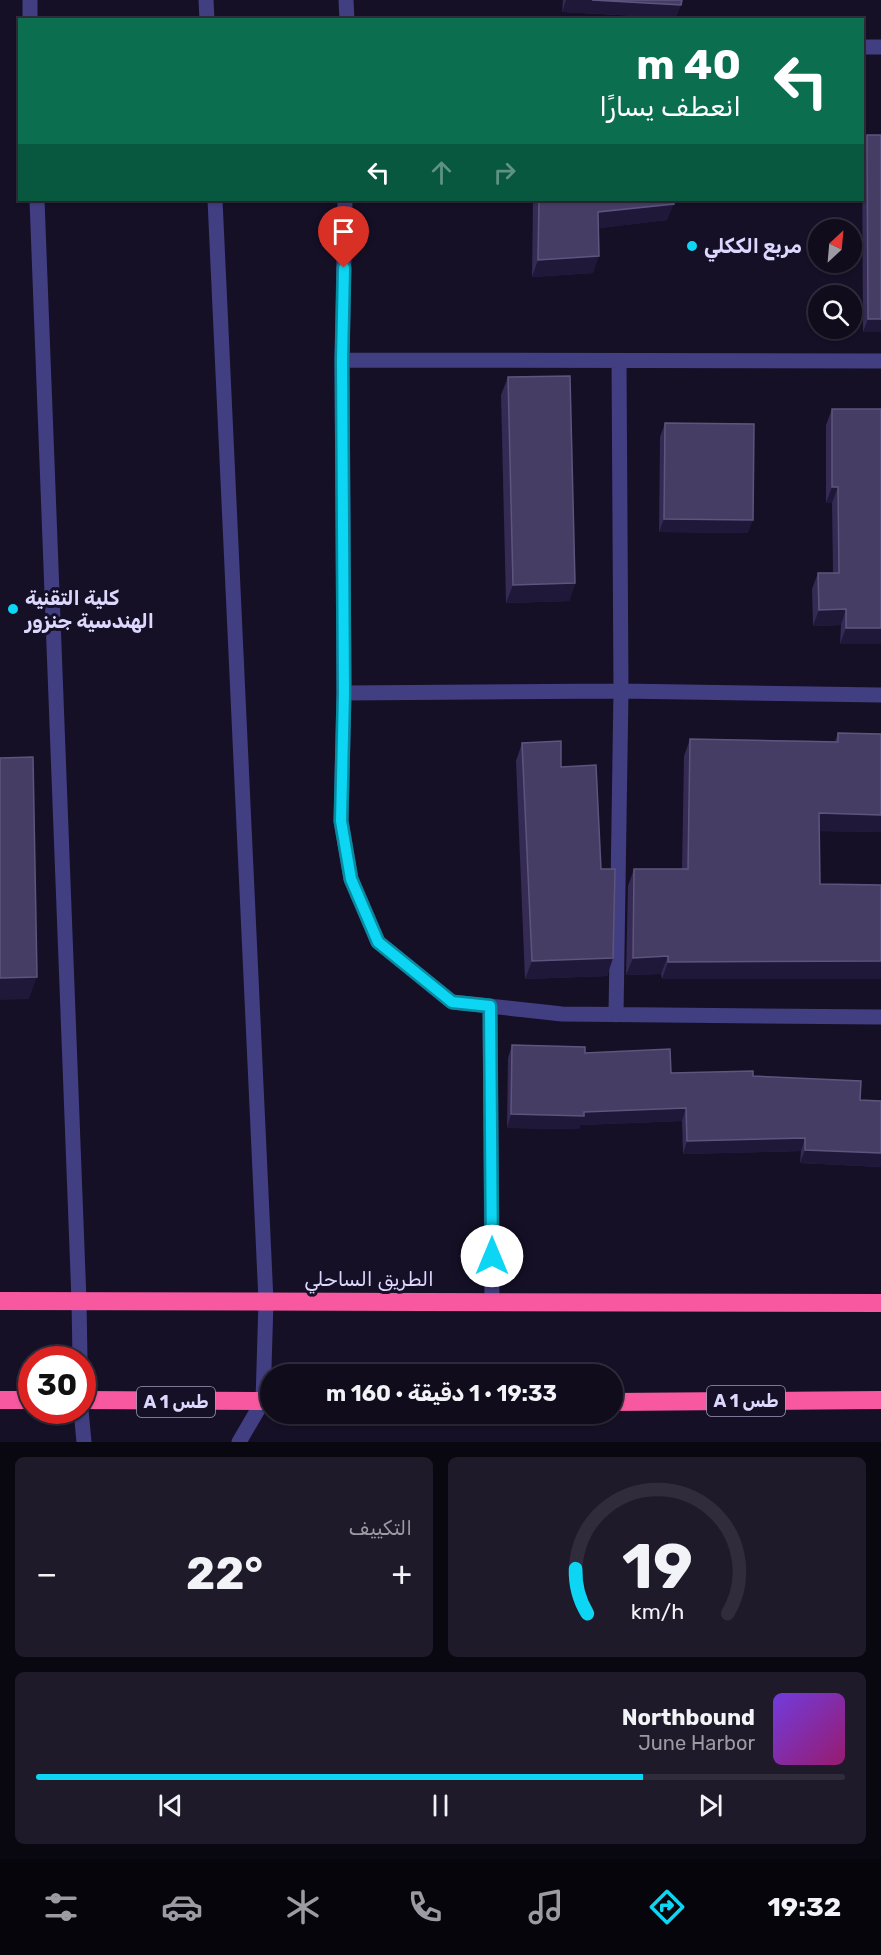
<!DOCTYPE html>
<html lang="ar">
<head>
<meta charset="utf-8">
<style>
	body { margin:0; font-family:Rubik,"Noto Naskh Arabic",sans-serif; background:#1e1a29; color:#f1f3f6; direction:rtl; height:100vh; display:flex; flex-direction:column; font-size:22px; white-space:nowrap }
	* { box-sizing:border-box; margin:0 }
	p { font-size:20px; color:#9c9ba3 }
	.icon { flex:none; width:33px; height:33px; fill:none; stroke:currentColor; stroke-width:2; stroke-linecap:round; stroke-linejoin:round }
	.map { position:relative; height:1442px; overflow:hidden; direction:ltr }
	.drawer { display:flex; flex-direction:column; gap:15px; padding:15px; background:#09070f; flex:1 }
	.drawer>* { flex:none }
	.banner { position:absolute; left:18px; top:18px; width:846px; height:183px; border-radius:0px; box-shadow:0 2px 4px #0004,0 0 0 2px #302c3b; direction:rtl; background:#0b6e4f; color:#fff; overflow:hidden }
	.needle { width:39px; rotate:26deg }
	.controls { position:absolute; left:808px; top:219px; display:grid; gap:12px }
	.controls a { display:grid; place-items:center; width:54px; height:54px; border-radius:50%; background:#100c1c; box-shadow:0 2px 4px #0004,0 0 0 2px #302c3b; font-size:30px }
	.speed { position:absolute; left:18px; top:1346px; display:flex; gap:12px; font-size:30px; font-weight:700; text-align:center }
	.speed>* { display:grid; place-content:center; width:78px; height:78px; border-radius:50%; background:#100c1c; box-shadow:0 2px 4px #0004,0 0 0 2px #302c3b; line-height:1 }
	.speed .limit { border:9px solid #d22; background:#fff; color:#111 }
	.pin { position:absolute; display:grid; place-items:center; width:51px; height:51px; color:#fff; margin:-62px -26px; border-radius:50% 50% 50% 0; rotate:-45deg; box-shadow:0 0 6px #0007 }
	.pin .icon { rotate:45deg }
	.me { position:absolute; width:66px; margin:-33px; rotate:0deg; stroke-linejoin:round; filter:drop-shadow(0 0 4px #0008) }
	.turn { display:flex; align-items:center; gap:21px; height:126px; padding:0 24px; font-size:27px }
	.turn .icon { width:78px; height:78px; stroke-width:2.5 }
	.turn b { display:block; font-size:42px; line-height:51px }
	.lanes { display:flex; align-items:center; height:57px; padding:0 24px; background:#0003; justify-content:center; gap:30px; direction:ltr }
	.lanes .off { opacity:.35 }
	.big { font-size:45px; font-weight:700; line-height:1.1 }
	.drawer .tile { flex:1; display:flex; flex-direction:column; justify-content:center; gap:9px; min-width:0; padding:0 21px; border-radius:9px; background:#1e1a29 }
	.drawer .dial { align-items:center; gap:0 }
	.dial svg { height:156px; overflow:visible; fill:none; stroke:#302c3b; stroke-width:7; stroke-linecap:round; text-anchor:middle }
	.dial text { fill:#f1f3f6; stroke:none }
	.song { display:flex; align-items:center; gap:18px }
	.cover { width:72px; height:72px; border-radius:9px; background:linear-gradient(135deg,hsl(260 70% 55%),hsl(320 70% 35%)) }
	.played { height:6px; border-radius:3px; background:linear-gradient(90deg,#0cd6f3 75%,#302c3b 75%) }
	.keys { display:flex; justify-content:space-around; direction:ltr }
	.heat { display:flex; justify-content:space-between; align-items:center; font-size:33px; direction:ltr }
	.drawer .tiles { flex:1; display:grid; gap:15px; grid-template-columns:1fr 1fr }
	.tile:last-child { grid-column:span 2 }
	.trip { position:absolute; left:260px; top:1364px; width:363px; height:60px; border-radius:30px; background:#100c1c; box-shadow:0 2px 4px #0004,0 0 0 2px #302c3b; font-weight:700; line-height:60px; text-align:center; direction:rtl }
	.dock { display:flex; height:96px; justify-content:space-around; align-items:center; background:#06050b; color:#9c9ba3 }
	.dock .icon { width:42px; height:42px }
	.dock .current { color:#0cd6f3 }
	.dock b { font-size:27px; color:#f1f3f6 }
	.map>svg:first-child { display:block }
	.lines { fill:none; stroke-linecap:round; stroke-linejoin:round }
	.minor { stroke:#423e82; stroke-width:15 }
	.highway { stroke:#f7589f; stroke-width:18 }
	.wall { fill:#342a53 }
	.shaded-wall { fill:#201839 }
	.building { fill:#463d65; stroke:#5d557d; stroke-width:1.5 }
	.route-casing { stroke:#088b9e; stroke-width:15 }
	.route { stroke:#0cd6f3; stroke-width:10 }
	.poi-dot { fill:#0cd6f3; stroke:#151026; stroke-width:2 }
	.labels { text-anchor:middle; stroke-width:6; stroke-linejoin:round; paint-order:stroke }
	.shield { fill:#151026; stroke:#a09bbc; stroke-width:1.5 }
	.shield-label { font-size:18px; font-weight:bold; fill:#dcd7fd }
	.poi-label { font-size:20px; font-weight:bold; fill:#dcd7fd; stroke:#151026; text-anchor:start }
	.street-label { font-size:20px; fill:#dcd7fd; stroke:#151026 }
</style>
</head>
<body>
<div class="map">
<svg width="881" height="1442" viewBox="0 0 881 1442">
	<rect width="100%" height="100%" fill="#151026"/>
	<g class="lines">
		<path class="minor" d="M30,0V20
			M206,0L207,20
			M346,0L347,20
			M862,47H881
			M37,200L79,1301L80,1359
			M215,200L266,1301L263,1401L239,1442
			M345,200L342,360L344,693L341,821L351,879L378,942L452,1002L562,1014L881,1017
			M342,360L881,361
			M344,693L621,691L881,695
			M490,1006L492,1302
			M616,1015L621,691L619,361
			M81,1410L84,1442"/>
		<path class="highway" d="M0,1301L881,1303
			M0,1400H32
			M82,1400L270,1401
			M612,1402L881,1400"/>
	</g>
	<path class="wall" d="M563,0H681L676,18L562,12Z
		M867,135H881V332H863L862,146Z
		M533,200H673L667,220L599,228L593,273L532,277Z
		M508,377L575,583L569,601L506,603L501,395Z
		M832,409L881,644H840L841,625L813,626L812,589L818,573H833L832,503H826V425Z
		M665,423L748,533L659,532L660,437Z
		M838,733L881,734V832L819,831L662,979L661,974L626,975L628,886L634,869H682L684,756L690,739L835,741Z
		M522,743L561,767L601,869L613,958L607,976L525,979L516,761Z
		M512,1045L585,1053L671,1073L753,1076L860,1100L881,1101V1167L800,1163L801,1151L683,1154L682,1121L580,1125L579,1129L507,1128L508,1058Z"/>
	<path class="shaded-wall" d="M566,0H592L681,5L676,18L562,12Z
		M674,204L667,220L592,229L598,212Z
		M599,256L593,273L532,277L538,260Z
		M868,319H881V332H863Z
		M832,487H838L832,503H826Z
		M664,519L753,520L748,533L659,532Z
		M575,583L569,601L506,603L513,585Z
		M846,609L841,625L813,626L819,610Z
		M846,628H881V644H840Z
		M819,813L881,815V832L812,831Z
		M668,956L661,974L626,975L633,958Z
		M613,958L607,976L525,979L532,961Z
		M881,961V979H662L668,962Z
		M37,977L29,999L0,1000V978Z
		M686,1108L682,1121L580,1125L579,1129L507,1128L511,1114Z
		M805,1138L801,1151L683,1154L687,1141Z
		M805,1150L881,1153V1167L800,1163Z"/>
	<path class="building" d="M592,0H682L681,5Z
		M867,135H881V319H868Z
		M539,200H673L674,204L598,212L599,256L538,260Z
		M570,376L575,583L513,585L508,377Z
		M832,409H881V628H846V609L819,610L818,573H839L838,487H832Z
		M665,423L754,424L753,520L664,519Z
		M838,733L881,734V815L819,813L820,884L881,885V961L668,962V956L633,958L634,869H688L690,739L838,742Z
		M561,741V767L596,765L601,869H615L613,958L532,961L522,743Z
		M33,757L37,977L0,978V758Z
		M512,1045L585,1047V1053L670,1049L671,1073L753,1071V1076L861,1081L860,1100L881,1101V1153L805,1150V1138L687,1141L686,1108L584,1112V1116L511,1114Z"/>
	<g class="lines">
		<g class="route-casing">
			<path id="route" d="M344,268L342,360L344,693L341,821L351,879L378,942L452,1002L490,1006L492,1256"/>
		</g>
		<use href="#route" class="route"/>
	</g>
	<g class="poi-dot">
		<circle cx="692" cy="246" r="6"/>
		<circle cx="13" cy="609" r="6"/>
	</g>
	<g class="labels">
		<g class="shield">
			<rect x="707" y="1386" width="78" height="30" rx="4.5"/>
			<rect x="137" y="1387" width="78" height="30" rx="4.5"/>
		</g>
		<g class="shield-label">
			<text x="746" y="1407">A 1 طس</text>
			<text x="176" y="1408">A 1 طس</text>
		</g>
		<g class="poi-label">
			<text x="704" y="253">مربع الككلي</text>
			<text x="25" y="605">كلية التقنية<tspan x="25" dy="23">الهندسية جنزور</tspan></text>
		</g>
		<g class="street-label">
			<text x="369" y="1286">الطريق الساحلي</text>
		</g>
	</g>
</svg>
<div class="controls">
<a><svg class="needle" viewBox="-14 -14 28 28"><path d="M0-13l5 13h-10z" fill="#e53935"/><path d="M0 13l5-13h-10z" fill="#9c9ba3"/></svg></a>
<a><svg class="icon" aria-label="search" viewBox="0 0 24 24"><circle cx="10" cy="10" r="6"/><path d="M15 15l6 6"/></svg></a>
</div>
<div class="speed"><div class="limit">30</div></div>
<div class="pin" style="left:344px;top:268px;background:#d93025"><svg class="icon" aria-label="arrive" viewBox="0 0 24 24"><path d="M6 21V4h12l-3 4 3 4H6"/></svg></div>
<svg class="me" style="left:492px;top:1256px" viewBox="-20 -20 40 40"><circle r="19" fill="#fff"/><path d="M0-13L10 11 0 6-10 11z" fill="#0cd6f3"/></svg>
<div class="trip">19:33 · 1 دقيقة · 160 m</div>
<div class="banner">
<div class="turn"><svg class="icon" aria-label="left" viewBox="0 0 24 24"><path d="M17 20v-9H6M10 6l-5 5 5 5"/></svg><div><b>40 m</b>انعطف يسارًا</div></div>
<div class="lanes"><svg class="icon" aria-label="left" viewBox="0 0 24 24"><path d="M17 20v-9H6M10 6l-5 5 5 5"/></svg><svg class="icon off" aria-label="ahead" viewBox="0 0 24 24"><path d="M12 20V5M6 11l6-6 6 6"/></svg><svg class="icon off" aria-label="right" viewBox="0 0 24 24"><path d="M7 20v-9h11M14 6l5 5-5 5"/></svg></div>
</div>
</div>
<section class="drawer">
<div class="tiles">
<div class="tile dial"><svg viewBox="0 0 100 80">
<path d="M14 69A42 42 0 1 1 86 69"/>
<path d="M14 69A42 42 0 0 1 8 46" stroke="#0cd6f3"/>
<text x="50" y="56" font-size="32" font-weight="700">19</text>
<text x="50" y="72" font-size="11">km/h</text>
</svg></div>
<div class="tile"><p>التكييف</p>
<div class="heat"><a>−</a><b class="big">22°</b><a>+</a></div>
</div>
<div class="tile">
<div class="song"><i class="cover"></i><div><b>Northbound</b><p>June Harbor</p></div></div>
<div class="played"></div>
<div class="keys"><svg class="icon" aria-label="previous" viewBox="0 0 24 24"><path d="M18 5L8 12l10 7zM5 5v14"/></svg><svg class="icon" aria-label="pause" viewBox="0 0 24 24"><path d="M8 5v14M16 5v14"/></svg><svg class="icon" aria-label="next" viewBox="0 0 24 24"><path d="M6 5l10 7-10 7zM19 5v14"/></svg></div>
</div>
</div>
</section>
<nav class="dock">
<b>19:32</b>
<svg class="icon current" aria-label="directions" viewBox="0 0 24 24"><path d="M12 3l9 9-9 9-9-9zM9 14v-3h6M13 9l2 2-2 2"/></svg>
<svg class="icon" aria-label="music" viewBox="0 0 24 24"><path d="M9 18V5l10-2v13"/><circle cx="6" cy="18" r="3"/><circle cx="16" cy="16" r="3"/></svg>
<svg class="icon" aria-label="phone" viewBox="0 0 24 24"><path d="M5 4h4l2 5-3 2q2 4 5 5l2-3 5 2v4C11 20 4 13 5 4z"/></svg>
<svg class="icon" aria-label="climate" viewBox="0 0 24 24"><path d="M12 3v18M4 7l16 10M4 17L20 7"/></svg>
<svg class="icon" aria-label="car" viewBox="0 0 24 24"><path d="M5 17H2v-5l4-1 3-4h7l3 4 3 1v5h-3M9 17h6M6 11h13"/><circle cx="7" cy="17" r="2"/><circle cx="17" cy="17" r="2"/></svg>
<svg class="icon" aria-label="filters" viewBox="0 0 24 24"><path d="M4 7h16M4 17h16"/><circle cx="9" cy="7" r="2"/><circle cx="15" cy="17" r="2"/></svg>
</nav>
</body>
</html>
